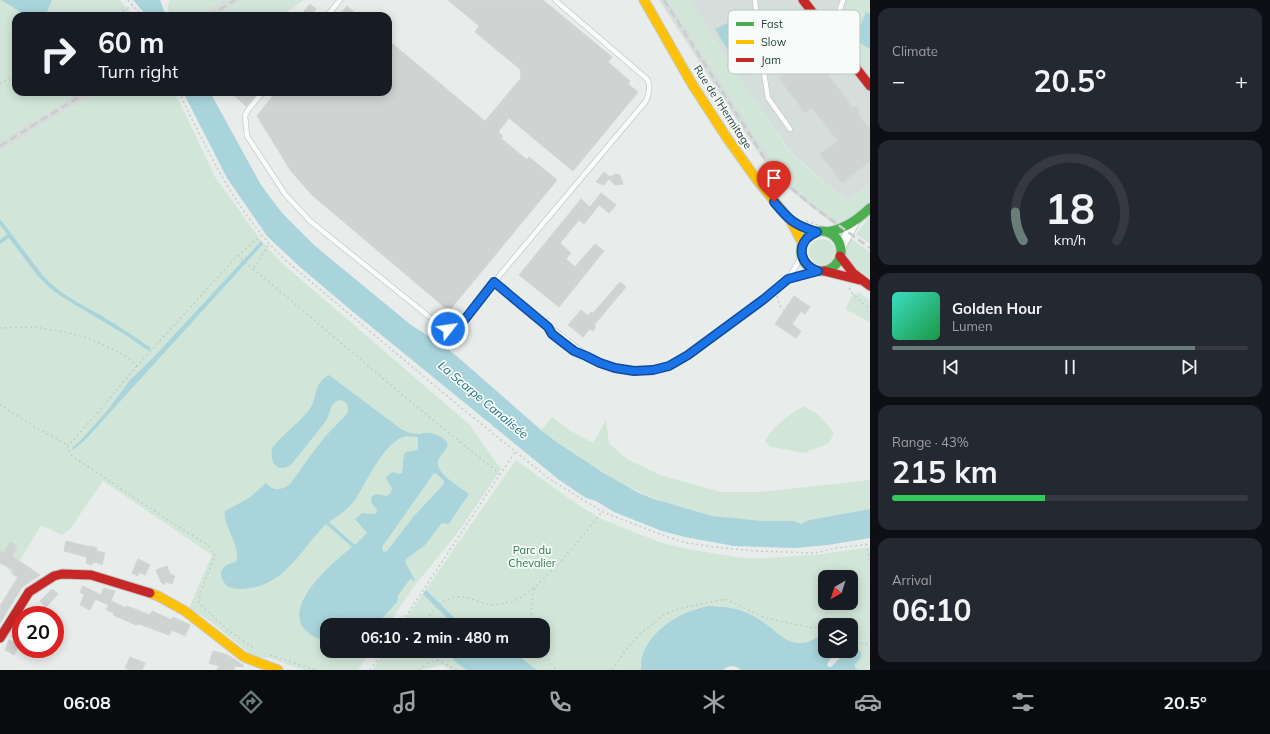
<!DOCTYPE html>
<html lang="en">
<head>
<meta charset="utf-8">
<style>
	body { margin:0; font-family:Mulish,sans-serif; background:#242831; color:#f1f3f6; height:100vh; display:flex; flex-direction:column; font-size:15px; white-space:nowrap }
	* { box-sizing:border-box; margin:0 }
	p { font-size:13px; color:#9ea1a6 }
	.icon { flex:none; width:22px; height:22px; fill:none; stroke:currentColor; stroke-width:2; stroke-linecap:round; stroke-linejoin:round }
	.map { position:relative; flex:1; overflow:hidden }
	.side { display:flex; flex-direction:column; gap:8px; padding:8px; background:#0d0f14; width:400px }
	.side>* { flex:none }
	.top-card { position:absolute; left:12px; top:12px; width:380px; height:84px; border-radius:12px; box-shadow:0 2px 10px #0003; background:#171b24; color:#f1f3f6; overflow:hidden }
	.needle { width:26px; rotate:219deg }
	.buttons { position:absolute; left:818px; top:570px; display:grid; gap:8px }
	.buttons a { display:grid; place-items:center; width:40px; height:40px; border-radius:8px; background:#171b24; box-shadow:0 2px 10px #0003; font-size:20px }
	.speed { position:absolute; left:12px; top:606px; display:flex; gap:8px; font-size:20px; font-weight:700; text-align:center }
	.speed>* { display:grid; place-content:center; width:52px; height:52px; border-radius:50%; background:#171b24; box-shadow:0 2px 10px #0003; line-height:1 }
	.speed .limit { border:6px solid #d22; background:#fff; color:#111 }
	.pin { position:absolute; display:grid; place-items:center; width:34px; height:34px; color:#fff; margin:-41px -17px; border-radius:50% 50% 50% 0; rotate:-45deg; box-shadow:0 0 4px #0007 }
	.pin .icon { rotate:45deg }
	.me { position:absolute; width:44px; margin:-22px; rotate:60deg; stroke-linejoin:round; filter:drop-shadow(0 0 3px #0008) }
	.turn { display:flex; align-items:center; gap:14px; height:84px; padding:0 20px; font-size:18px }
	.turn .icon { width:52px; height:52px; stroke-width:2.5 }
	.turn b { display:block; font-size:28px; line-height:34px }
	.big { font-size:30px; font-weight:700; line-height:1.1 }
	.side .widget { flex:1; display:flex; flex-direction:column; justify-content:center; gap:6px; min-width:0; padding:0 14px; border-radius:12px; background:#242831 }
	.side .dial { align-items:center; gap:0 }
	.dial svg { height:104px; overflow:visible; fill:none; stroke:#363941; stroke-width:7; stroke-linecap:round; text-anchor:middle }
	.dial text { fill:#f1f3f6; stroke:none }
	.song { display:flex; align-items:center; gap:12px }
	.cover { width:48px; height:48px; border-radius:6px; background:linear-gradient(135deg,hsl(170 70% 55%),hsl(140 70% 35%)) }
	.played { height:4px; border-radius:2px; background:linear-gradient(90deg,#697e78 85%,#363941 85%) }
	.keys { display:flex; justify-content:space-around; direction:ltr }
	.heat { display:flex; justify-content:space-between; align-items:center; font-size:22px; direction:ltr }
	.charge { height:6px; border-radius:3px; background:linear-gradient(90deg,#34c759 43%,#363941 0) }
	.trip { position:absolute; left:320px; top:618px; width:230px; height:40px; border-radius:12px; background:#171b24; box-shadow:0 2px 10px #0003; font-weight:700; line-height:40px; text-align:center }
	.tab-bar { display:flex; height:64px; justify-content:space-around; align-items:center; background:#090b0e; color:#9ea1a6 }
	.tab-bar .icon { width:28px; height:28px }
	.tab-bar .current { color:#697e78 }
	.tab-bar b { font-size:18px; color:#f1f3f6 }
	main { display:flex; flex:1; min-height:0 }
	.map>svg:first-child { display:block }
	.built { fill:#d6dedb }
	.green { fill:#d1e6d8; fill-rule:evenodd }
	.water { fill:#a9d4db; fill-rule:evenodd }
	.building { fill:#cfd4d2; stroke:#d1d6d4 }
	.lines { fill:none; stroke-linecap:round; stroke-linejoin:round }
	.lane-casing { stroke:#c5cac8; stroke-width:6 }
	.street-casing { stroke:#c5cac8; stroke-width:11 }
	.fast-casing { stroke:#c3cbc8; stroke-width:11 }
	.slow-casing { stroke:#c3cbc8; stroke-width:11 }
	.jam-casing { stroke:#c3cbc8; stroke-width:11 }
	.path { stroke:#c3ccca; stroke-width:1.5; stroke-dasharray:2 3; stroke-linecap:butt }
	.lane { stroke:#fcfcfc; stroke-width:4.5 }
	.street { stroke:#fcfcfc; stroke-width:9 }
	.fast { stroke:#4caf50; stroke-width:9 }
	.slow { stroke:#ffc107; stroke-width:9 }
	.jam { stroke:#c62828; stroke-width:9 }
	.rail { stroke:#c9cdcc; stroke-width:2.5; stroke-dasharray:8 4; stroke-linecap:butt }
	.route-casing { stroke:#114b97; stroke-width:10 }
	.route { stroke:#1a73e8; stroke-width:7 }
	.labels { text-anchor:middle; stroke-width:3.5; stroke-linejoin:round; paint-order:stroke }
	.street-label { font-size:11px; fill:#24423a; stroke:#f7fbf9 }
	.park-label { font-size:11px; fill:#2d7a4b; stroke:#f7fbf9 }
	.water-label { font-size:12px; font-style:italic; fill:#1c6f80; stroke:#f7fbf9 }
	.key { fill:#f7fbf9; stroke:#b8c4c0; stroke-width:1 }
	.key-label { font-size:11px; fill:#24423a }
</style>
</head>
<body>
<main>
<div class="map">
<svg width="870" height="670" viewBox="0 0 870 670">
	<rect width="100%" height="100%" fill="#e8edeb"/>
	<path class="built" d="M222,0H243L216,16H196Z
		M659,0H668L782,176L813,204L840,222L835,225L822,215L791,191L775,175L761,157Z
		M689,0H870V183L848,202L792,154L755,101Z
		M79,92H96L0,152V141Z"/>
	<path class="green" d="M0,0H120L127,9L138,16H16V92H79L0,141Z
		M170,0H222L196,16H169L168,4Z
		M243,0H304L281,16H216Z
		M668,0H689L755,101L792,155L848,202L870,183V214L841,223L813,204L782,176Z
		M849,0H870V14L866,12L865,47L870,49V79L841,39C837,25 842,13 849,0Z
		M96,92H175L215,177L259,238L283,264L469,424L501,469L464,524L447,546L412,589L388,625H327V651H371L358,670H303L269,658L254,657L211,622L189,608L212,555L103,481L70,529L62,535L41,525L12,574L6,566L17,546L10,542L4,553L0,551V152Z
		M870,216V244L856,234Z
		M850,238L870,252V279L860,273L846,256L844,246Z
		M809 252a13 13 0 1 1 26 0a13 13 0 1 1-26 0Z
		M859,293L870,300V322L845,309L853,294Z
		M803,406L818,414L834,433L829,443L804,453L771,447L765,441C774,425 788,416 803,406Z
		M552,417L569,430L593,443L606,420L609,443L627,459L660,475L721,492H760L870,480V509L809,520L801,524C788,519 775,522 762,521C746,520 729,519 713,516C648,504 593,469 541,430Z
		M516,460L568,498L601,519L662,543L688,549L742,558H768L822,554L870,547V670H858L855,667V663L861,659L853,648H851V625H825V635L801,644L791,642L782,637L760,620L731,608L719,606L696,608L640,664L641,670H537L512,651H543V625H462L426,590L454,625H401ZM825,577H851V603H825Z
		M384,651H447L450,657L467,670H451L442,665L422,670H373Z"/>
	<path class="water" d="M1,0H52L45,16H27Z
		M133,0H160L166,16H147Z
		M866,12L870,14V49L855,40Z
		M744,15L750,72L743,75L715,29Z
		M183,92H210L261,185L282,213L314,245L411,325L447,348L467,365L541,430L558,443L602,472L639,493L654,499L712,516L762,521H794L801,524L809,520L870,509V538L828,545L795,548L734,546L685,537L662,531L614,512L596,501L586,498L558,479L352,311L300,267L267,236L227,178Z
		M0,219L44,277C60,294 82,305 102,316C119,326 135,337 151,348L149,351L124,334L62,297L50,288L37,275L9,238L0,244V240L7,234L0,225Z
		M261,241L263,244C204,309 145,374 86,439L73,450L72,448L81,440L106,412L130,380L151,360Z
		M329,375L401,429C406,432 413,434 419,434C423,434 420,433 424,433C429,432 435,434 439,436C460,447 435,453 438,465C440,476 460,487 469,494L450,522L448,524L442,523L425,545L406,559L405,562L415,580L413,581L411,578L398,595L397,602L376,625H327V642C319,639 311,636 305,630C282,604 335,561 352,547L326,524C302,548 287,582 251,588C242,589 235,590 227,586C216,574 221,565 236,562C242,547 221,522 225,511L249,498L266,483C273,492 282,490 290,484C305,464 318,443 336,425C339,421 347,416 348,411C350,404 342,397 335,402C331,404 329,416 326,421L291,465C276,474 270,462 272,448C283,434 298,424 309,410C318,399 312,384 329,375ZM406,436L418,437V450L406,452L404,455L402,473L399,474L393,472L387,476L386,479L392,488L391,493L387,496L376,494L372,496L371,502L377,510L376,514L362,513L355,519L367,533L355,545L329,522C338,516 348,509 355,500C367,482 384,441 406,436ZM434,473L437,474L444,481V484L414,516L387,551L383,552L382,547Z
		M426,590L462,625H454L423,594Z
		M708,606C727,606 744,609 760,620C774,628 783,642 799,643C809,644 816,636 825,635V651H836C834,657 828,660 827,665L829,667H831L847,651H851V648H857C864,654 862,659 855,664V667L858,670H741C736,665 728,665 723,670H641C638,637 679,611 708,606Z
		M447,651H512L537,670H467C459,665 452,660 447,651Z"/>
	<path class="building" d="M448,0H543L612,57L608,62L630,81L628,84L638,92L573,171L509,118L498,132L503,136L501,138L527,160L529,157L557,180L449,311L312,195L291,171L257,116L276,92H388V40L485,121L521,78L520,69L475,32L479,26Z
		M310,4L316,9L310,16H300Z
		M347,6L359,16H338Z
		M804,43L853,108L855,106L860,112L858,114L870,129V161L842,183L820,154L838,141L812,107L805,113L779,78L784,75L777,65L789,53Z
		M230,92H248L254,97L246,106Z
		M604,172L610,177L616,174L620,175L623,184L615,185L609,179L604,185L596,182Z
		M601,193L616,205L609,213L599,205L584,224L579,220L560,243L571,253L566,259L575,267L595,244L604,251L559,307L519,275L581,199L590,207Z
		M620,282L626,287L594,325L596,327L593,331L590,329L583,337L568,325L581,310L588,316L591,312L593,313Z
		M794,296L810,307L805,314L801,311L792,324L801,331L796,338L775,324Z
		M66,541L90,547V546L97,548L96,551L105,553L102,565L96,562L95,563L93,562L92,565L86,563L87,557L64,551Z
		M10,542L17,546L12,556L40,575L22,587L0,623V606L18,577L12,574L14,570L0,563V551L4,553Z
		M138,559L150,565L145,575L139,572L138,576L132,573Z
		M167,566L170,574L175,576L172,584L166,582L164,585L161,582L156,570Z
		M83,586L101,595L104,588L115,591L109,605L95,599L90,610L80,605L84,595L80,592Z
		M52,589L58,594L46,607L40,601Z
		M111,601L126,608L127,606L150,615L152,611L172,620L173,617L190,625L185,636L172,630L169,635L139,624L136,625L113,615L114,613L106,610Z
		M9,640L19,645L14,655L5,650Z
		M213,651L228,655L243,665V667L235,666L234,670H217L219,666L209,663Z
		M130,657L145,663L142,670H130L125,668Z"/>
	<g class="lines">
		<g class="lane-casing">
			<path id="lane" d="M755,0L759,42L768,98L790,129
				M327,16L340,0
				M832,34L843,0
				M263,92L248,110L245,116L247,136L285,194L310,221L442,327L448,329H454L462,323L494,282L646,101C649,93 651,86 647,79L555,0
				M788,279L802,256
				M494,282L548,327L556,331L585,354
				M548,327L552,334L574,351L586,356L600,363L615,368L634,371L653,370L669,366L688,355L764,299L788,279L818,271"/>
		</g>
		<g class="street-casing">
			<path id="street" d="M841,247L854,223"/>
		</g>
		<g class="fast-casing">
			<path id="fast" d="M801 251a20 20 0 1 1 40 0a20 20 0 1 1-40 0Z
				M827,232C845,229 857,220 870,208"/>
		</g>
		<g class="slow-casing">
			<path id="slow" d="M644,0L692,84L727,138L757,180L790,220L803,244
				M150,593L158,596L185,611L244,657L278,670"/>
		</g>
		<g class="jam-casing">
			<path id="jam" d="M803,0L870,86
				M840,256L853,273L870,286
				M824,271L860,280
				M0,638L29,592L54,576L62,574L91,575L150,593"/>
		</g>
		<path class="path" d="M128,0L142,16
			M114,16L133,5
			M0,84L16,74
			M179,92C186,108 194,123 202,139C224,183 249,225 285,260L453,401L548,478L603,512L670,538L688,543L714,547L755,551L815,553L836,548L870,544
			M804,226L807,221L820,226
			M238,255L242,260L268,281L406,398L501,475
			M254,268L269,244
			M849,288L853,294L870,310
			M777,296L780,306L784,310
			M0,328L35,327L70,333L93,340L124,355L137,366L238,255L261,236
			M137,366L99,411L68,446L69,451L72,456L174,524L208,545L215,556L200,593L199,603L228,630L255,649
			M0,404C12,412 23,420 35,427C46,434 58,438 68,446
			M866,544L870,561
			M400,625L515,452
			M425,625C430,610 446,595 463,597C473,598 483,605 493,605C499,605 505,603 511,602C535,596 585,533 602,512
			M533,625C530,611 531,601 535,588
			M851,641L870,645
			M543,645L548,659L556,670
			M270,655L316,670
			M437,660L457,670
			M370,670L383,651
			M419,670L428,663L437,660L429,651
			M612,670L627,648L640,634L665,614L678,609L725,599L766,618L808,627L825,629"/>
		<use href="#lane" class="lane"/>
		<use href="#street" class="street"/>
		<use href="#fast" class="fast"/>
		<use href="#slow" class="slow"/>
		<use href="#jam" class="jam"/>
		<path class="rail" d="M664,0L769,165C797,198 835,222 870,248
			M209,16L235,0
			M0,146L87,92"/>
	</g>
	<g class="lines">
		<g class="route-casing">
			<path id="route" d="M448,329H454L462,323L494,282L548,327L552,334L574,351L586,356L600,363L615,368L634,371L653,370L669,366L688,355L764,299L788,279L818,271C797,264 796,240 817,232C794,225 789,220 774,202"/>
		</g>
		<use href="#route" class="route"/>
	</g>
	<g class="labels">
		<g class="street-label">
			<text transform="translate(723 107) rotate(57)" y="4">Rue de l'Hermitage</text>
		</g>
		<g class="park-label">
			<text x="532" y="554">Parc du<tspan x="532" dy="13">Chevalier</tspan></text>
		</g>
		<g class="water-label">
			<text transform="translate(483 400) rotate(40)" y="4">La Scarpe Canalisée</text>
		</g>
	</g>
	<rect x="728" y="10" width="132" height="64" rx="6" class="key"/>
	<rect x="736" y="22" width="18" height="4" fill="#4caf50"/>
	<rect x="736" y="40" width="18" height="4" fill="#ffc107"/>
	<rect x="736" y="58" width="18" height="4" fill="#c62828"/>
	<g class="key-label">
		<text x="761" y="28">Fast</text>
		<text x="761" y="46">Slow</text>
		<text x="761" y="64">Jam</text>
	</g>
</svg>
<div class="buttons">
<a><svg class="needle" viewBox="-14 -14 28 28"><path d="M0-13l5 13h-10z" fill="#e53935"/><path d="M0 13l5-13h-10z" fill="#9ea1a6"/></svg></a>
<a><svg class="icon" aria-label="layers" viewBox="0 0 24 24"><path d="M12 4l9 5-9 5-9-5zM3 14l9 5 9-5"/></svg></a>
</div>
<div class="speed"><div class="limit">20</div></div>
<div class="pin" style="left:774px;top:202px;background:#d93025"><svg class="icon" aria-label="arrive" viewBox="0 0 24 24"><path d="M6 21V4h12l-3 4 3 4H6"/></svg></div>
<svg class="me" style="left:448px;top:329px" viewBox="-20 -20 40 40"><circle r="17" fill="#1a73e8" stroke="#fff" stroke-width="3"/><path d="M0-11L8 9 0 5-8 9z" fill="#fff"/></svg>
<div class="trip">06:10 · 2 min · 480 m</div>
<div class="top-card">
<div class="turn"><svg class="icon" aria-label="right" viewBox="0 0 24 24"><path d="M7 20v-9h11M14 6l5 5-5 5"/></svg><div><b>60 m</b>Turn right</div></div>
</div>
</div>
<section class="side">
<div class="widget"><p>Climate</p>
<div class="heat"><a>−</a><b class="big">20.5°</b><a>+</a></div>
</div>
<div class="widget dial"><svg viewBox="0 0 100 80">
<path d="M14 69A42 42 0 1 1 86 69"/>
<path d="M14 69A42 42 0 0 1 8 47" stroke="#697e78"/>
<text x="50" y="56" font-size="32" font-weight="700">18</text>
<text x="50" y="72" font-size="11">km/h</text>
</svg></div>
<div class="widget">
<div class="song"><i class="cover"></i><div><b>Golden Hour</b><p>Lumen</p></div></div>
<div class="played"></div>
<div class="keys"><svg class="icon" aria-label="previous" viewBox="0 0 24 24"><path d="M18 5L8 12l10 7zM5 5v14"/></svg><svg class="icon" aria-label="pause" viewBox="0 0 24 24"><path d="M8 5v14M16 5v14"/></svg><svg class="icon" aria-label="next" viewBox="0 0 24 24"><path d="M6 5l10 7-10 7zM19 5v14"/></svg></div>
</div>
<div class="widget"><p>Range · 43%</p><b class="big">215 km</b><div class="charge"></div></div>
<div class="widget"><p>Arrival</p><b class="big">06:10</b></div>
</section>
</main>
<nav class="tab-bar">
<b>06:08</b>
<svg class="icon current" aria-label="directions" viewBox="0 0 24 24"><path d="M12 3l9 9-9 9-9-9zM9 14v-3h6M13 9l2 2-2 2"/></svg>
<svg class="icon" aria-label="music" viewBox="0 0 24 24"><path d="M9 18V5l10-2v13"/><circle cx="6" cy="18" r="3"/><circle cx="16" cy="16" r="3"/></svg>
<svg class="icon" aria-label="phone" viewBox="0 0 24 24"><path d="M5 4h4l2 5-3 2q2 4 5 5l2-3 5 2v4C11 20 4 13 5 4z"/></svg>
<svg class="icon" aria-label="climate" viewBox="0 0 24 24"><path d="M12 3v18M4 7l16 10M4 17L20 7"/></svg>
<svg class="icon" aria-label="car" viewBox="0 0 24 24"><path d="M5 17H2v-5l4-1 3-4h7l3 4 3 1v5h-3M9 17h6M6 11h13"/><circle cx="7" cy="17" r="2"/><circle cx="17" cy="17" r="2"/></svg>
<svg class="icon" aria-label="filters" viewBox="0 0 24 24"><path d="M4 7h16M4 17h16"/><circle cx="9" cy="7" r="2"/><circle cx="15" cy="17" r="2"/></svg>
<b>20.5°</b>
</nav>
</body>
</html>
